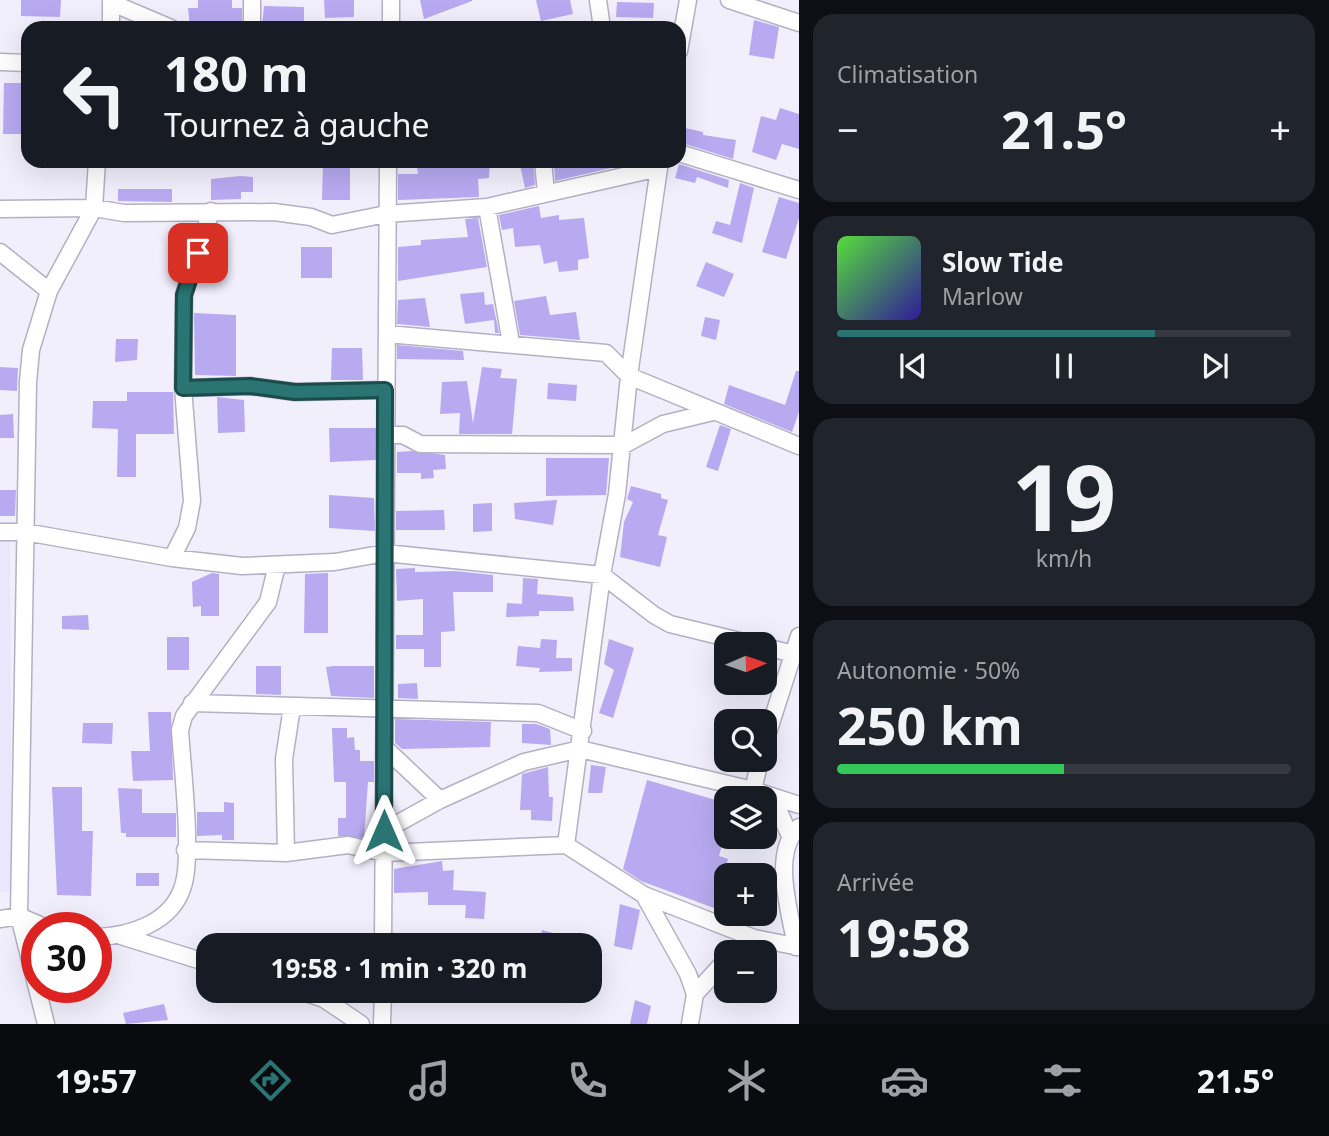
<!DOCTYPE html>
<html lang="fr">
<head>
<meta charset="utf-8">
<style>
	body { margin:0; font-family:"Noto Sans",sans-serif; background:#20242c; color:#f1f3f6; height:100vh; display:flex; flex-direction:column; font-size:26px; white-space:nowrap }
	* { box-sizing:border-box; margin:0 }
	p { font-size:23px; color:#9ea1a6 }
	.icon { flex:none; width:38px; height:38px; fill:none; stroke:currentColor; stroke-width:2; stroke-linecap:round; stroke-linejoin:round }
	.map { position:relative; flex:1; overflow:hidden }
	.sheet { display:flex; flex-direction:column; gap:14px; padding:14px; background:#0d0f14; width:530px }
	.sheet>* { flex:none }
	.hud { position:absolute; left:21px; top:21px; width:665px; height:147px; border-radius:21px; box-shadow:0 7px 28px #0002; background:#171b24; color:#f1f3f6; overflow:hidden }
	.needle { width:46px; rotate:88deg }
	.fabs { position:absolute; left:714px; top:632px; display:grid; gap:14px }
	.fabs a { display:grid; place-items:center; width:63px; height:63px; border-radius:14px; background:#171b24; box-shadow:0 7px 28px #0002; font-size:35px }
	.speed { position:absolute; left:21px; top:912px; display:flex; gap:14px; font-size:35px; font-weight:700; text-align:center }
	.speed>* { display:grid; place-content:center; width:91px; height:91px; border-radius:50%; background:#171b24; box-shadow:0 7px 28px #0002; line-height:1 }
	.speed .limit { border:10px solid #d22; background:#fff; color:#111 }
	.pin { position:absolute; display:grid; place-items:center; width:60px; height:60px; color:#fff; margin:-30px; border-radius:14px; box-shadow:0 4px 10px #0006 }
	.me { position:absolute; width:77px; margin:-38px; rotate:0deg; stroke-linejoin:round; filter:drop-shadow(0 0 5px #0008) }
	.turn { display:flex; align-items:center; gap:24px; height:147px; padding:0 28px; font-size:32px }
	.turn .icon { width:91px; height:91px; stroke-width:2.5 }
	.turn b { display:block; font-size:49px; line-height:60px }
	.big { font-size:52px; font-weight:700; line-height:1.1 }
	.sheet .widget { flex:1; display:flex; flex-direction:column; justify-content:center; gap:10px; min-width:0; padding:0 24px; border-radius:21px; background:#20242c }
	.sheet .dial { align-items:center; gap:0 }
	.dial b { font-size:91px; line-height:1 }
	.song { display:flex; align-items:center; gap:21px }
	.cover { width:84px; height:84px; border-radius:10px; background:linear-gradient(135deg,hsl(110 70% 55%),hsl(250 70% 35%)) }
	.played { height:7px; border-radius:4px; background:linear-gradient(90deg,#2a7473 70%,#363941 70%) }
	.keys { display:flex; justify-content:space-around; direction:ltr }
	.heat { display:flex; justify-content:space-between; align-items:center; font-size:38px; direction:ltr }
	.charge { height:10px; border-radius:5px; background:linear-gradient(90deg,#34c759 50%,#363941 0) }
	.trip { position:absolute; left:196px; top:933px; width:406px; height:70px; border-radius:21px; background:#171b24; box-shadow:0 7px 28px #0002; font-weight:700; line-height:70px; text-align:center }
	.tabs { display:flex; height:112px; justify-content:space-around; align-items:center; background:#090b0e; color:#9ea1a6 }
	.tabs .icon { width:49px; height:49px }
	.tabs .on { color:#2a7473 }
	.tabs b { font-size:32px; color:#f1f3f6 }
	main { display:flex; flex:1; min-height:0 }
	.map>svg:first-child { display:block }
	.built { fill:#eae7fd }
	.building { fill:#b8aaf1 }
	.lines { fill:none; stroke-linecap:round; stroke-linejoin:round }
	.minor-casing { stroke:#b3b0c4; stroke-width:19 }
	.minor { stroke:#fff; stroke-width:16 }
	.route-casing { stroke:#1b4b4b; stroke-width:18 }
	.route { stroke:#2a7473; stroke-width:12 }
</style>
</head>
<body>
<main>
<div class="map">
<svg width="799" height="1024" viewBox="0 0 799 1024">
	<rect width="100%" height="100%" fill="#f1effc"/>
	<path class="built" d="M0,541H10L12,892H0Z"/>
	<path class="building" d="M21,0H61L60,17L21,16Z
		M198,0H232V8H242V28H190L188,8H198Z
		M324,0H354V17L325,18Z
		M420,0H472V1L424,19Z
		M536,0H570L573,14L541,21Z
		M617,2L654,3L653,18L616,17Z
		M264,6L304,7V27L262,26Z
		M754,20L779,27L774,59L749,55Z
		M4,83H28L27,134H3Z
		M780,108L799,114V149L782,144L776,160L752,152L761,116L776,120Z
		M685,128L703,132V135L736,140L733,159L682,143Z
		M323,161L350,162V200H322Z
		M416,161H490L489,178L478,179L479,197L398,200V174H418Z
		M519,161H533L535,185L525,188Z
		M554,161H623L624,165L555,181Z
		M679,164L729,180L728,188L697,177L695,183L675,178Z
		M240,176L253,177V192H241V199L211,200V179Z
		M740,183L754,188L742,243L712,233L716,221L730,225Z
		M118,189H172V202L118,201Z
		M779,197L799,203V218L786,259L762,252Z
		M539,206L541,218L559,215V220L584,218L589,258L578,260V270L559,272L557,261L544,264L540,245L515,247L513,228L502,230L499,215Z
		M478,218L487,267L398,281V247L421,245V240L468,237L465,219Z
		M301,247H332V278H301Z
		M706,262L734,274L724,297L696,286Z
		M484,292L485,305L493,304L499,333H495L494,320L465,324L460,294Z
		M546,296L550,315L576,312L580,340L520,335L514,301Z
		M425,298L430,327L397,324L398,300Z
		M194,313L236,315V376L195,375Z
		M705,317L720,320L716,340L701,336Z
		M116,339H138L137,360L115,362Z
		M397,345L463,351L464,360L397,359Z
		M332,348H362L363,380H331Z
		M0,367L18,368L17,391L0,390Z
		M482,367L502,369L500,378L517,379L512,434H459L460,413L440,414L442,382L467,381L473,423Z
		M796,371H799V412L792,432L724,404L729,385L785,405Z
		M548,383L577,385L576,401L547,399Z
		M127,392H173L174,434H136V477H117L118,429L92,428L93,401H127Z
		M217,397L244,400L245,432L218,433Z
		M13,414L14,438H0V415Z
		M720,425L731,429L718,471L706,467Z
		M329,428H376V460L330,462Z
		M411,451L445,455L446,469L433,470L434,478L421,479V473H397V452Z
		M546,458H609L606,495L546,496Z
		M631,486L661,494V498L668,500L658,535L667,537L660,567L620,557L624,522L633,502L627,499Z
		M0,490H16L15,516H0Z
		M329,495L374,498L375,531L329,528Z
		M557,500L553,525L515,519L514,503Z
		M492,503V531L473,532V504Z
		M444,510L445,530H396V511Z
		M415,568V572L455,571L493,575V592H453L455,631L441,632V667H424V649H396V635H423V599L397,601L396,569Z
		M212,573L219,574V616H201V606L193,607L192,582Z
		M328,573V633H304L305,574Z
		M523,578L538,579L537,594L573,597L574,611H539V616L506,617L507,603L522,604Z
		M88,615L89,630L62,629V616Z
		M167,637H189V670H167Z
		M541,639L557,640L556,658H572V671L539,672L540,668L516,666L518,646L540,648Z
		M609,639L634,648L613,718L599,713L614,670L604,664Z
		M256,666H281V695L256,694Z
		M334,666H374V698L331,696L326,667Z
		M417,683L418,699L398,698V684Z
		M148,712H171L173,780L133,781L131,751H150Z
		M395,719L491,722L490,747L402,749L395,743Z
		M83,723H113L112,744L82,743Z
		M522,724H536L550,729L551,745L522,743Z
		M332,728H347V738L354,737L355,750H360V761H374V782H368L364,838L338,836V818H346V782H334Z
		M591,765L606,767L602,793H588Z
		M548,767L549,797H553L552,821L531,820V810H520L522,774Z
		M647,780L726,803V830L719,856L728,859L714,908L641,881L623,869Z
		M52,787H82V831H93L91,896L57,895Z
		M118,788L142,789V813H176V837H126V833H121Z
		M224,802L234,803V840H222V835L197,836V812H224Z
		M442,861L443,871L454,870L453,890L486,892L484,919L465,918L466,905H428V892L394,893V869Z
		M136,873H159V886H136Z
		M620,904L640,910L632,950L614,946Z
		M542,930L582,941V945H539Z
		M635,1000L651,1006L647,1024H630Z
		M164,1004L168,1020L126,1024L123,1013Z"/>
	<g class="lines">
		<g class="minor-casing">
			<path id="minor" d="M252,0V28
				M391,0V28
				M598,0L602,28
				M729,0L799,23
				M112,3L171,28
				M111,28V0
				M679,51L688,0
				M0,62L28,63
				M679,153L799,190
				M543,161L546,193
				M487,207L511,343
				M0,209L94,208L124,213L274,212L311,217L332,225L386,214L487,207L659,168
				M211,211L184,295L183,388L250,386L295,392L385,390
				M0,252L49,291
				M387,334L606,353L629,376L799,446
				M384,434L403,435L420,444L624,445L663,424L713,412
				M0,532H25L172,558L242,566L335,562L385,553L602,575L654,615L670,624L752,644
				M172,558L187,528L192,501L183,388
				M765,647L794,654
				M192,703L538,713L583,731
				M765,742L799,636
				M385,748L440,800
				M753,790L760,760
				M773,798L790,836
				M384,831L440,800L524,762L580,749L753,790L799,805
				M566,845L602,575L617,494L629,376L660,161
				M185,850L286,853L348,845L384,853L566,845L644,895L754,938L799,947
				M286,853L284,759L292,707
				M644,895L688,974L695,994L690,1024
				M0,919L19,916L47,928
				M121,936L208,963
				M96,937C130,936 172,923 183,886C193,856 182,765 180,730L184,716L268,602L277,565
				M383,945L388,161
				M796,947C791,914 770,853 799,827
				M735,952L754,938
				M297,990L324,999L361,1024
				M695,994L726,960
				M46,1024L19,916L28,382L31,350L49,291L94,208L97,161
				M382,1024L383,990"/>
		</g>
		<use href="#minor" class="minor"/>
	</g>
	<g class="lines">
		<g class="route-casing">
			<path id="route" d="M198,253L184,295L183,388L250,386L295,392L385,390L384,831"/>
		</g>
		<use href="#route" class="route"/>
	</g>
</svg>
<div class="fabs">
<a><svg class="needle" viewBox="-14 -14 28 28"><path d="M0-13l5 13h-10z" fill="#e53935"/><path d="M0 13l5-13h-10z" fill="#9ea1a6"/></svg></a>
<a><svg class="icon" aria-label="search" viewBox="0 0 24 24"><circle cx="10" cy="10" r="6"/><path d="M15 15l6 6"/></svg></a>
<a><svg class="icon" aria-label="layers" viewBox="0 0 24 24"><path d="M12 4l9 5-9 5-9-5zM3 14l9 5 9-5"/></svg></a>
<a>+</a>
<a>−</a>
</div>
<div class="speed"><div class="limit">30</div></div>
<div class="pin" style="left:198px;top:253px;background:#d93025"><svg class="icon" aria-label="arrive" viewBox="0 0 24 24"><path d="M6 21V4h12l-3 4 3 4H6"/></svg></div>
<svg class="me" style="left:384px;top:831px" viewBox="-20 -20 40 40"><path d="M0-17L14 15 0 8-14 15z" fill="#2a7473" stroke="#fff" stroke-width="4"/></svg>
<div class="trip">19:58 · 1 min · 320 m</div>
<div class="hud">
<div class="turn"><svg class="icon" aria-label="left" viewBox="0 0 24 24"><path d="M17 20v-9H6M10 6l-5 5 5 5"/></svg><div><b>180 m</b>Tournez à gauche</div></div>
</div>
</div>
<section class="sheet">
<div class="widget"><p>Climatisation</p>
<div class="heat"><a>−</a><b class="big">21.5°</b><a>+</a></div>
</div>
<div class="widget">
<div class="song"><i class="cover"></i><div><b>Slow Tide</b><p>Marlow</p></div></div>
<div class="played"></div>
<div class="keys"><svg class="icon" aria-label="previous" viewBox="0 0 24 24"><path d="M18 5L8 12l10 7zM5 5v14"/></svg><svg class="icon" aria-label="pause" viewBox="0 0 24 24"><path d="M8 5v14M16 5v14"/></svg><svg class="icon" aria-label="next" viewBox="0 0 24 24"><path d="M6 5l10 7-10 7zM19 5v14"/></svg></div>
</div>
<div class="widget dial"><b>19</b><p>km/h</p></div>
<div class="widget"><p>Autonomie · 50%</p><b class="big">250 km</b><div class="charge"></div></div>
<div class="widget"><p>Arrivée</p><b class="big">19:58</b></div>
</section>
</main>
<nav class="tabs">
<b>19:57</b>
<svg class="icon on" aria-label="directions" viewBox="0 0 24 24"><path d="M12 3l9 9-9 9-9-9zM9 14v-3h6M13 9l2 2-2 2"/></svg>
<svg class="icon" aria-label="music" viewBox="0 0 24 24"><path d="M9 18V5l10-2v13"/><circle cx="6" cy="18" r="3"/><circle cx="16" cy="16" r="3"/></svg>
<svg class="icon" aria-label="phone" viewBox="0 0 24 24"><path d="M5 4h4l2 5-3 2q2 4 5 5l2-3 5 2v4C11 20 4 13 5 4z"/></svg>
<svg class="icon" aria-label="climate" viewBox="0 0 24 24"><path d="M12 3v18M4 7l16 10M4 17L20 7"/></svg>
<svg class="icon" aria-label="car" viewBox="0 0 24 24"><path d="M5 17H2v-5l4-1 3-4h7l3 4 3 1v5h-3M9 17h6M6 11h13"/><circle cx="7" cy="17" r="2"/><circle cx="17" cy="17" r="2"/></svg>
<svg class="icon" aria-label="filters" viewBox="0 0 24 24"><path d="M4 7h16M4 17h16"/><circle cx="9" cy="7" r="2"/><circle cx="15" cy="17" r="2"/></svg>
<b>21.5°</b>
</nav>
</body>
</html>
